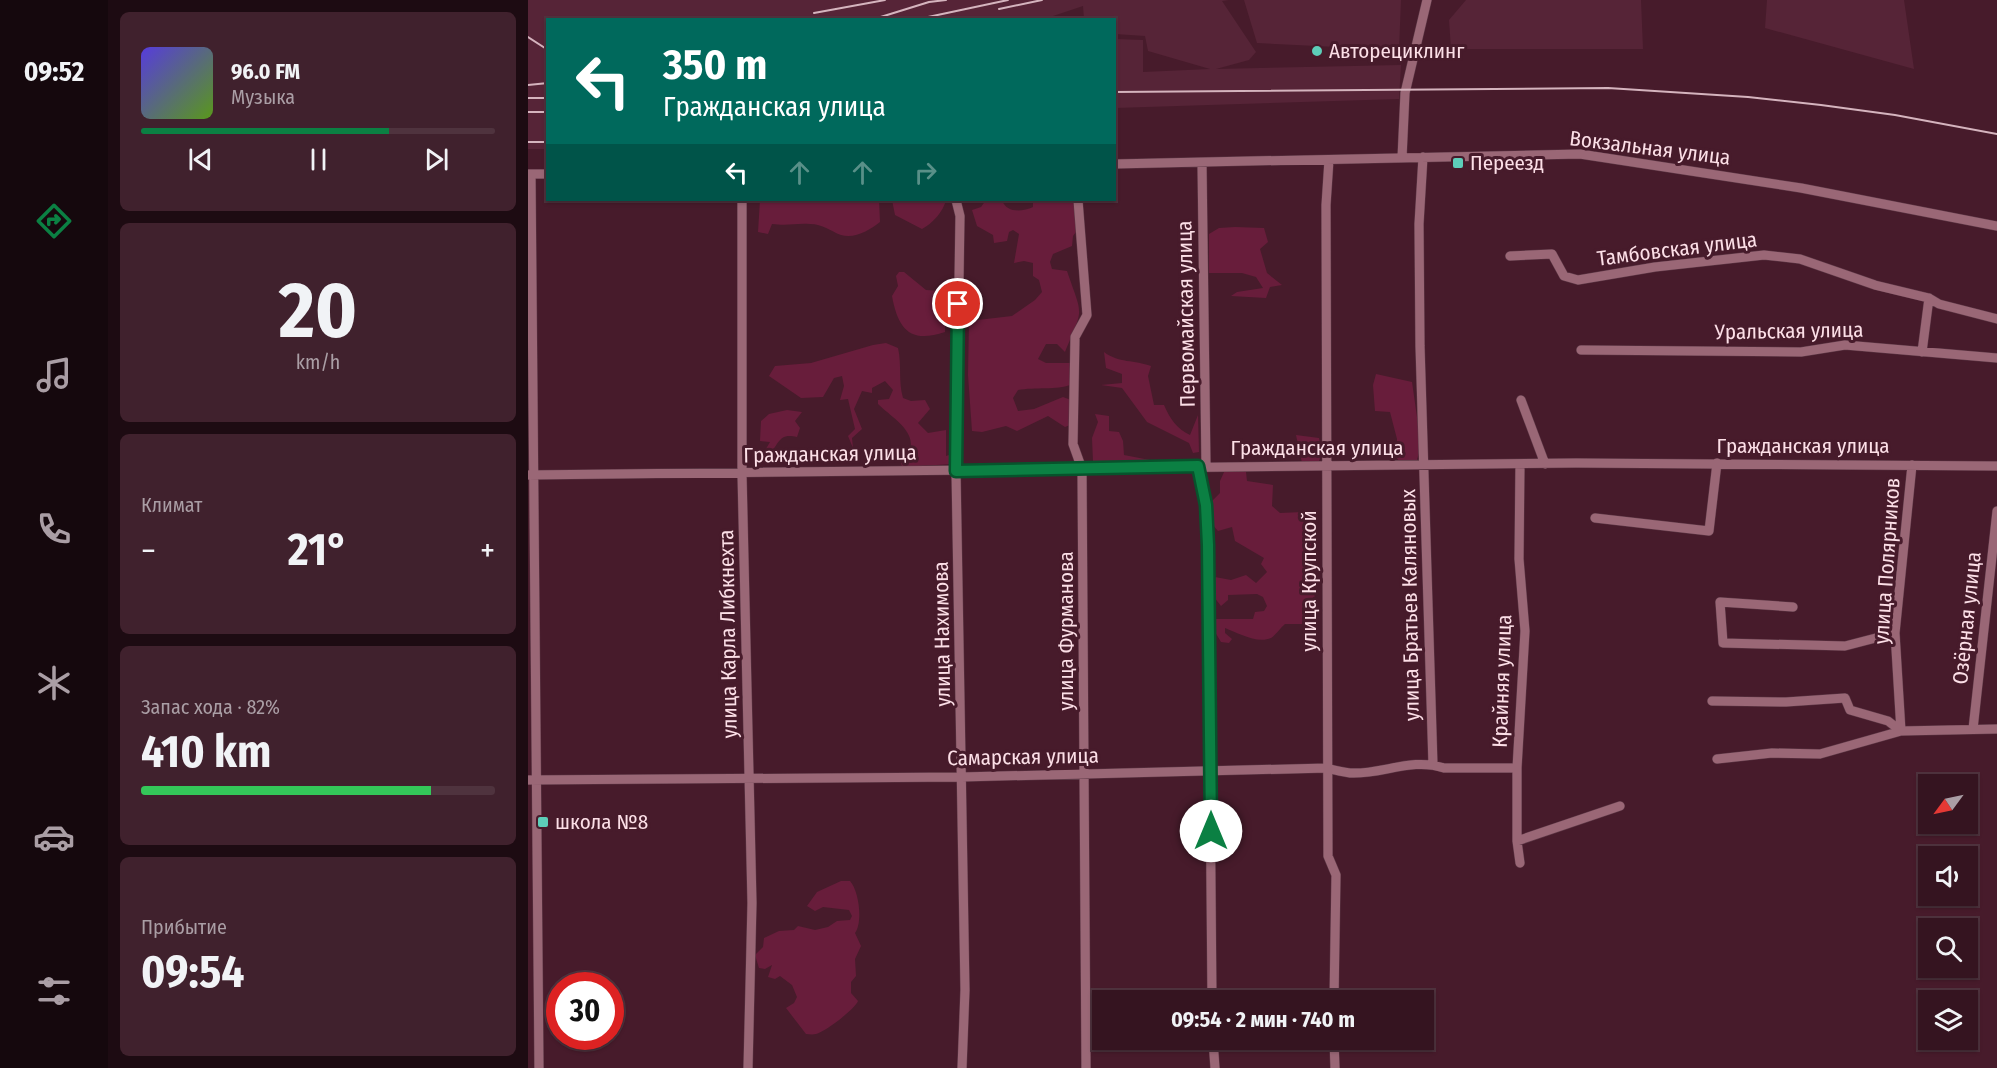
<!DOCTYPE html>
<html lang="ru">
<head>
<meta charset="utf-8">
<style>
	body { margin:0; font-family:"Fira Sans Condensed",sans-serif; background:#40212d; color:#f1f3f6; height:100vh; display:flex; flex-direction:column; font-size:22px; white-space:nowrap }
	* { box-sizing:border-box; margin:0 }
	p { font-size:20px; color:#aa9ea5 }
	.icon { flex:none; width:33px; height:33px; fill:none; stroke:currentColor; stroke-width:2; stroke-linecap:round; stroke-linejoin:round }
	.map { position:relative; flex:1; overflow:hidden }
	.panel { display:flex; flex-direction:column; gap:12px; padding:12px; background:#1d0b12; width:420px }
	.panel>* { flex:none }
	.hud { position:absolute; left:18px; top:18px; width:570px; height:183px; border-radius:0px; box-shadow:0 2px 4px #0004,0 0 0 2px #4f333e; background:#00695c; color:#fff; overflow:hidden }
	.needle { width:39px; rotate:237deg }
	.buttons { position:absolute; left:1390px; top:774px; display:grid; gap:12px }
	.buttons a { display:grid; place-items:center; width:60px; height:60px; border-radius:0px; background:#351420; box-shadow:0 2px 4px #0004,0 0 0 2px #4f333e; font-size:30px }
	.speed { position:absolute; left:18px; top:972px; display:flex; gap:12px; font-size:30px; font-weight:700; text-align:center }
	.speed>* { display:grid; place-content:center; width:78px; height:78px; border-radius:50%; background:#351420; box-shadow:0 2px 4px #0004,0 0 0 2px #4f333e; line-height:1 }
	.speed .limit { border:9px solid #d22; background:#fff; color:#111 }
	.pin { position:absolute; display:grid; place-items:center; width:51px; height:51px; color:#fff; margin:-26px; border:3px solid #fff; border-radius:50%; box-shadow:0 2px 6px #0007 }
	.me { position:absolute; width:66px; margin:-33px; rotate:0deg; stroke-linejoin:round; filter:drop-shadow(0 0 4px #0008) }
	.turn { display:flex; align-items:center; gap:21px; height:126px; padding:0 18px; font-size:27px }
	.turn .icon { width:78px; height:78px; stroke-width:2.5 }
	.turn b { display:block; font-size:42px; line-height:51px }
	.lanes { display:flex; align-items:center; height:57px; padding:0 18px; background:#0003; justify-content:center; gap:30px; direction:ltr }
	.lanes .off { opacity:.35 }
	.big { font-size:45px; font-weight:700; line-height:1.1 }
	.panel .card { flex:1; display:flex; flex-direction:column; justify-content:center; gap:9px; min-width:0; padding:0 21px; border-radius:9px; background:#40212d }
	.panel .dial { align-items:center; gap:0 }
	.dial b { font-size:78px; line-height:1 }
	.song { display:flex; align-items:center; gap:18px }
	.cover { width:72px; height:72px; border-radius:9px; background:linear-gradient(135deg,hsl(250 70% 55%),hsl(90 70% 35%)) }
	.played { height:6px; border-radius:3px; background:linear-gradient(90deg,#0b8043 70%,#4f333e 70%) }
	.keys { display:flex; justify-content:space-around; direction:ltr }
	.heat { display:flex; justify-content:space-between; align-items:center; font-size:33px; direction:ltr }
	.charge { height:9px; border-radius:4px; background:linear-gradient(90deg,#34c759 82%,#4f333e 0) }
	.trip { position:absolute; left:564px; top:990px; width:342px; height:60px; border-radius:0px; background:#351420; box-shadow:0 2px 4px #0004,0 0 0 2px #4f333e; font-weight:700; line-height:60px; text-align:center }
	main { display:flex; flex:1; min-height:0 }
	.tab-bar { display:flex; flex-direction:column; width:108px; justify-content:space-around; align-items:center; background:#15080d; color:#aa9ea5 }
	.tab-bar .icon { width:42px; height:42px }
	.tab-bar .selected { color:#0b8043 }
	.tab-bar b { font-size:27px; color:#f1f3f6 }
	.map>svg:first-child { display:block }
	.built { fill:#562437 }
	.green { fill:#681d3b }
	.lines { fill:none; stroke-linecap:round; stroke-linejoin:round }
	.minor-casing { stroke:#5d3846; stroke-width:10 }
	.minor { stroke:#9a6776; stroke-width:9 }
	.rail { stroke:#d5b4be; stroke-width:2 }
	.route-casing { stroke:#07532c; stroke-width:15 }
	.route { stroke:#0b8043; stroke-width:10 }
	.poi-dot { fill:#5dceb9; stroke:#471b2b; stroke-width:2 }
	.labels { text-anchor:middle; stroke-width:6; stroke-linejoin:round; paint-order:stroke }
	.poi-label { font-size:21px; fill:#fcdfe7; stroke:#471b2b; text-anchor:start }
	.street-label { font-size:21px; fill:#fcdfe7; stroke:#471b2b }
</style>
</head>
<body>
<main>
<nav class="tab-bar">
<b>09:52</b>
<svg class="icon selected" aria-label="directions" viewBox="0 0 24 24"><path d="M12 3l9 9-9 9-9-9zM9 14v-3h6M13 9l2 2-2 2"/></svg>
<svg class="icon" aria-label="music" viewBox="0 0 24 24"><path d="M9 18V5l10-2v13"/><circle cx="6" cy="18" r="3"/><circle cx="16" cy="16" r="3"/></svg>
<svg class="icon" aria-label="phone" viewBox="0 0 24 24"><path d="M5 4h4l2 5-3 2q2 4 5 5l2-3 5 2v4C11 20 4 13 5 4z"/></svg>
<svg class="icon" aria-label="climate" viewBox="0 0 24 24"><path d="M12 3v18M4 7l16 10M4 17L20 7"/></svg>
<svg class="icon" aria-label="car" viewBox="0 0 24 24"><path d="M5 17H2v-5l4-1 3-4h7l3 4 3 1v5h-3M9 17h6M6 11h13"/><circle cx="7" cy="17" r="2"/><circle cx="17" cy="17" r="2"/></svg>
<svg class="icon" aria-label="filters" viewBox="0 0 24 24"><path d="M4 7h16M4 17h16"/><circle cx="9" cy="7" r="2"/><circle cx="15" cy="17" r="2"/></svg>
</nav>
<section class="panel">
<div class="card">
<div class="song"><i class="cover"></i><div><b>96.0 FM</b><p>Музыка</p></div></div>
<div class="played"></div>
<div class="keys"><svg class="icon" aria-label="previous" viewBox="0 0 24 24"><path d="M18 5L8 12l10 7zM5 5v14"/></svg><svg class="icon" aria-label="pause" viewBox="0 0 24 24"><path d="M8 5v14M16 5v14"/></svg><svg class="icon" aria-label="next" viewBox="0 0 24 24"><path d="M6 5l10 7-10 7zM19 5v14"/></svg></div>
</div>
<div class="card dial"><b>20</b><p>km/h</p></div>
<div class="card"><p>Климат</p>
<div class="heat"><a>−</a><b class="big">21°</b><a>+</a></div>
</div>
<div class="card"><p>Запас хода · 82%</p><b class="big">410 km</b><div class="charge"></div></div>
<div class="card"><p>Прибытие</p><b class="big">09:54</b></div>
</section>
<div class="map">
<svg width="1469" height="1068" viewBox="0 0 1469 1068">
	<rect width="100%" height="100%" fill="#471b2b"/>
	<path class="built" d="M0,0H701L694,1L728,52L721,60L688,69L873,65L871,99L587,108V39L615,40V72L682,69L620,51L617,36L587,34L586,20L556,19L555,6L513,20H20L19,149H0Z
		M716,0H873L871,50L729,43Z
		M938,0H1113L1115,49H923L921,20Z
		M1239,0H1376L1386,69L1237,28Z"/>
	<path class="green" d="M232,200H351L352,222C342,230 327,239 313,235C302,231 295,224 282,224C267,223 261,226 244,224L240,234L230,232Z
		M364,200H418C415,212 405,223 394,229L367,215Z
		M458,200H474C478,213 494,212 505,207V200H546L548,232L545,236L544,246L525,254L522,262L524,269L539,271C555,318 556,306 537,352L529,344H518L510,359L518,363H543L542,385C530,390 506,387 490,390L485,398L490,411L506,409L535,397L543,400L542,425L537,427L520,416L489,431L478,426L454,432L444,431L440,375L441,321L484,316L507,300L514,292L511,280L505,276V263L496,261L486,263L491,234L485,230L481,232L479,241L466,243L465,235L449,226L444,210L453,207Z
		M707,227L736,228L740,242L732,249L739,273L754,285L742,287L738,298L703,296L709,292L735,288L728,277L714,273H681V234L691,228Z
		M371,272H376L398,290L413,291L418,295L417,332C382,344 370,329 364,296L370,286L368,276Z
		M358,343L370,348C374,366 370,380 375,398L383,401L397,400L402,409L390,423L400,433L418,430V456L421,455L424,439L425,464L374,467L373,463C400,437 365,419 350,404V400L361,399L365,390L357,381L344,388V393L334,391L326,409L334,429L324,438L325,448L320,436L327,429L320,399L312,400L316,386L314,376L306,378L295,397L273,398L241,376L247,366L283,363L345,345Z
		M576,352C590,363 607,360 623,366L620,376L626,405H636C642,419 649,429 662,435L670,415L671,452L665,453L661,443L619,422L594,388L573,385L594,383V374L578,368Z
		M848,374L884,382L893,445L889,460L872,462L868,457L869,439L862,412L847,411L845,385Z
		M259,410L274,412L267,421L272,428L269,437C250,432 251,445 240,456L235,454L242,442L232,441L233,421L241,414Z
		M567,414L581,416V431L591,432L595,441L596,455L627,461L565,462L564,438L570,422Z
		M768,435L791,438L794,453L791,461L774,463Z
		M709,469L718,472L719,481L745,485L744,506L752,513L775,512L786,524L783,546L787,602L783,606L777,604L774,608L776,617L774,624H757C752,628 748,635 743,638C729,644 710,633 697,628V633L704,639L701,643L693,642L687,632L688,619H725L727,612L736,611L739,606L735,597L729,594L700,595V600L693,606L686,597L687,577L703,580L718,575L728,583L739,572L733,564L736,558L707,541L704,527L690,531L684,524L682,503L692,493V481L697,470Z
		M313,881H322C331,891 335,922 327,933L333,946L327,959L328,976L323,982V993L330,1001C327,1009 297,1032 288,1034C284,1035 281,1034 278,1034L258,1008L266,1003L269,997L264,985L252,976L247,979L240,977L244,965L237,969L231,968L227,955L235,947L236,938L251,931L266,930L270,926L287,930L300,927L309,921L322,920L324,916L321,910L295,907L287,911L279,906L289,892Z"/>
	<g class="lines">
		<g class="minor-casing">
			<path id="minor" d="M895,157L891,224L892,346L905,765
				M874,158L877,93L899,0
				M801,160L798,205L800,856L808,875L806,1000
				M674,163L678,466
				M586,164L1052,154L1273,188L1469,226
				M0,174H20
				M3,174L11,1068
				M214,200V474L224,903L220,1068
				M428,200L432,216L428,471L437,990L434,1068
				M550,200L559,315L547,337L545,444L554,469L558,1068
				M982,256L1024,254L1036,276L1050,280L1127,267L1236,255L1272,259L1347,285L1401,298L1411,304L1469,319
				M1053,350L1273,352L1317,345L1469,358
				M1394,352L1401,298
				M993,400L1017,464
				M670,466L678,505L680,545L684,1000
				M0,475L1048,463L1469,466
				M1067,518L1181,531L1189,463
				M1265,607L1192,602L1195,643L1317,646L1367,633
				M1184,701L1258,702L1317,698L1322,710L1360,721L1373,731
				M1445,729L1469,511
				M1373,731L1367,633L1384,465
				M1189,759L1244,753L1292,754L1373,731L1469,729
				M0,780L434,777L799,768C806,770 814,772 822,773C853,775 884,757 916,768H989
				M989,841L1092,806
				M992,863L989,841V768L997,631L991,559L992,464
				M685,1040L687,1068
				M806,1040L807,1068"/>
		</g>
		<use href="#minor" class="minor"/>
		<path class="rail" d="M471,9L514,0
			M286,13L357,0
			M343,20L401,2L418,0
			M386,20L480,0
			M0,37L20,50
			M0,85L20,83
			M586,92L1080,88L1220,97L1293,105L1367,115L1469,134
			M0,98H20
			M0,112H20
			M0,142H20"/>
	</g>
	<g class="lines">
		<g class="route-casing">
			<path id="route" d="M430,304L428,471L670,466L678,505L680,545L683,831"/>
		</g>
		<use href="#route" class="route"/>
	</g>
	<g class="poi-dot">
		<circle cx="789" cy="51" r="6"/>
		<rect x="924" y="157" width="12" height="12" rx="3"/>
		<rect x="9" y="816" width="12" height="12" rx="3"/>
	</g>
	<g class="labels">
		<g class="poi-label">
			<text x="801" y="58">Авторециклинг</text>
			<text x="942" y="170">Переезд</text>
			<text x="27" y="829">школа №8</text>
		</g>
		<g class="street-label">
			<text transform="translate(1122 148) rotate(7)" y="7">Вокзальная улица</text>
			<text transform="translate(1149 249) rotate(-7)" y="7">Тамбовская улица</text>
			<text transform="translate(658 314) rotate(-91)" y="7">Первомайская улица</text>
			<text transform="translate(1261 331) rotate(-1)" y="7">Уральская улица</text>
			<text x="1275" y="453">Гражданская улица</text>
			<text x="789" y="455">Гражданская улица</text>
			<text transform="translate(302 454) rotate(-1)" y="7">Гражданская улица</text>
			<text transform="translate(1359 561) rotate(-86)" y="7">улица Полярников</text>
			<text transform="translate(781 581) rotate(-90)" y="7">улица Крупской</text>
			<text transform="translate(882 605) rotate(-91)" y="7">улица Братьев Каляновых</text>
			<text transform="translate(1439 618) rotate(-84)" y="7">Озёрная улица</text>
			<text transform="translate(538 631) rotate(-90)" y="7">улица Фурманова</text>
			<text transform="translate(200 634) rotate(-91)" y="7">улица Карла Либкнехта</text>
			<text transform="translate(414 634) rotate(-91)" y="7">улица Нахимова</text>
			<text transform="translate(974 681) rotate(-88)" y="7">Крайняя улица</text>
			<text transform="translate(495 757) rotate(-1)" y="7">Самарская улица</text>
		</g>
	</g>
</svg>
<div class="buttons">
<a><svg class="needle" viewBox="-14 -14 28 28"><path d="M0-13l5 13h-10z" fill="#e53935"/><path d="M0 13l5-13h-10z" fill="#aa9ea5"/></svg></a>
<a><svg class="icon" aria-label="sound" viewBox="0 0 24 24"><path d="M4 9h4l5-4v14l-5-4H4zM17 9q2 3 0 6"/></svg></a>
<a><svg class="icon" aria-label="search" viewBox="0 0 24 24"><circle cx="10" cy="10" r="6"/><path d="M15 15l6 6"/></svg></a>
<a><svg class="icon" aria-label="layers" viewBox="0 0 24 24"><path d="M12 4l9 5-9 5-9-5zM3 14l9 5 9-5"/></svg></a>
</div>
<div class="speed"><div class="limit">30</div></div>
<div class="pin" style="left:430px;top:304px;background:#d93025"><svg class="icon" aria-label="arrive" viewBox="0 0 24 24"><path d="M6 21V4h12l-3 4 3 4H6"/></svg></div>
<svg class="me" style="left:683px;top:831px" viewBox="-20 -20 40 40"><circle r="19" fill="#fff"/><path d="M0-13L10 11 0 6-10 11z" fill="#0b8043"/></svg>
<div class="trip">09:54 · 2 мин · 740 m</div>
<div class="hud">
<div class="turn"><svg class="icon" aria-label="left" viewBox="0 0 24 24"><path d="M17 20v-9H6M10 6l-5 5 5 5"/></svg><div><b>350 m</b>Гражданская улица</div></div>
<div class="lanes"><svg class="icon" aria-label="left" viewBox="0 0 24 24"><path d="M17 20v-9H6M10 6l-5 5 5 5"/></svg><svg class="icon off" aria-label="ahead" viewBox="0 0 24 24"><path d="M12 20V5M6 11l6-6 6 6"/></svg><svg class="icon off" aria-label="ahead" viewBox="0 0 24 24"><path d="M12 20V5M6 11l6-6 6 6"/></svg><svg class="icon off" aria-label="right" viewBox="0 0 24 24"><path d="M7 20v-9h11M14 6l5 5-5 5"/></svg></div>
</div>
</div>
</main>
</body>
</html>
